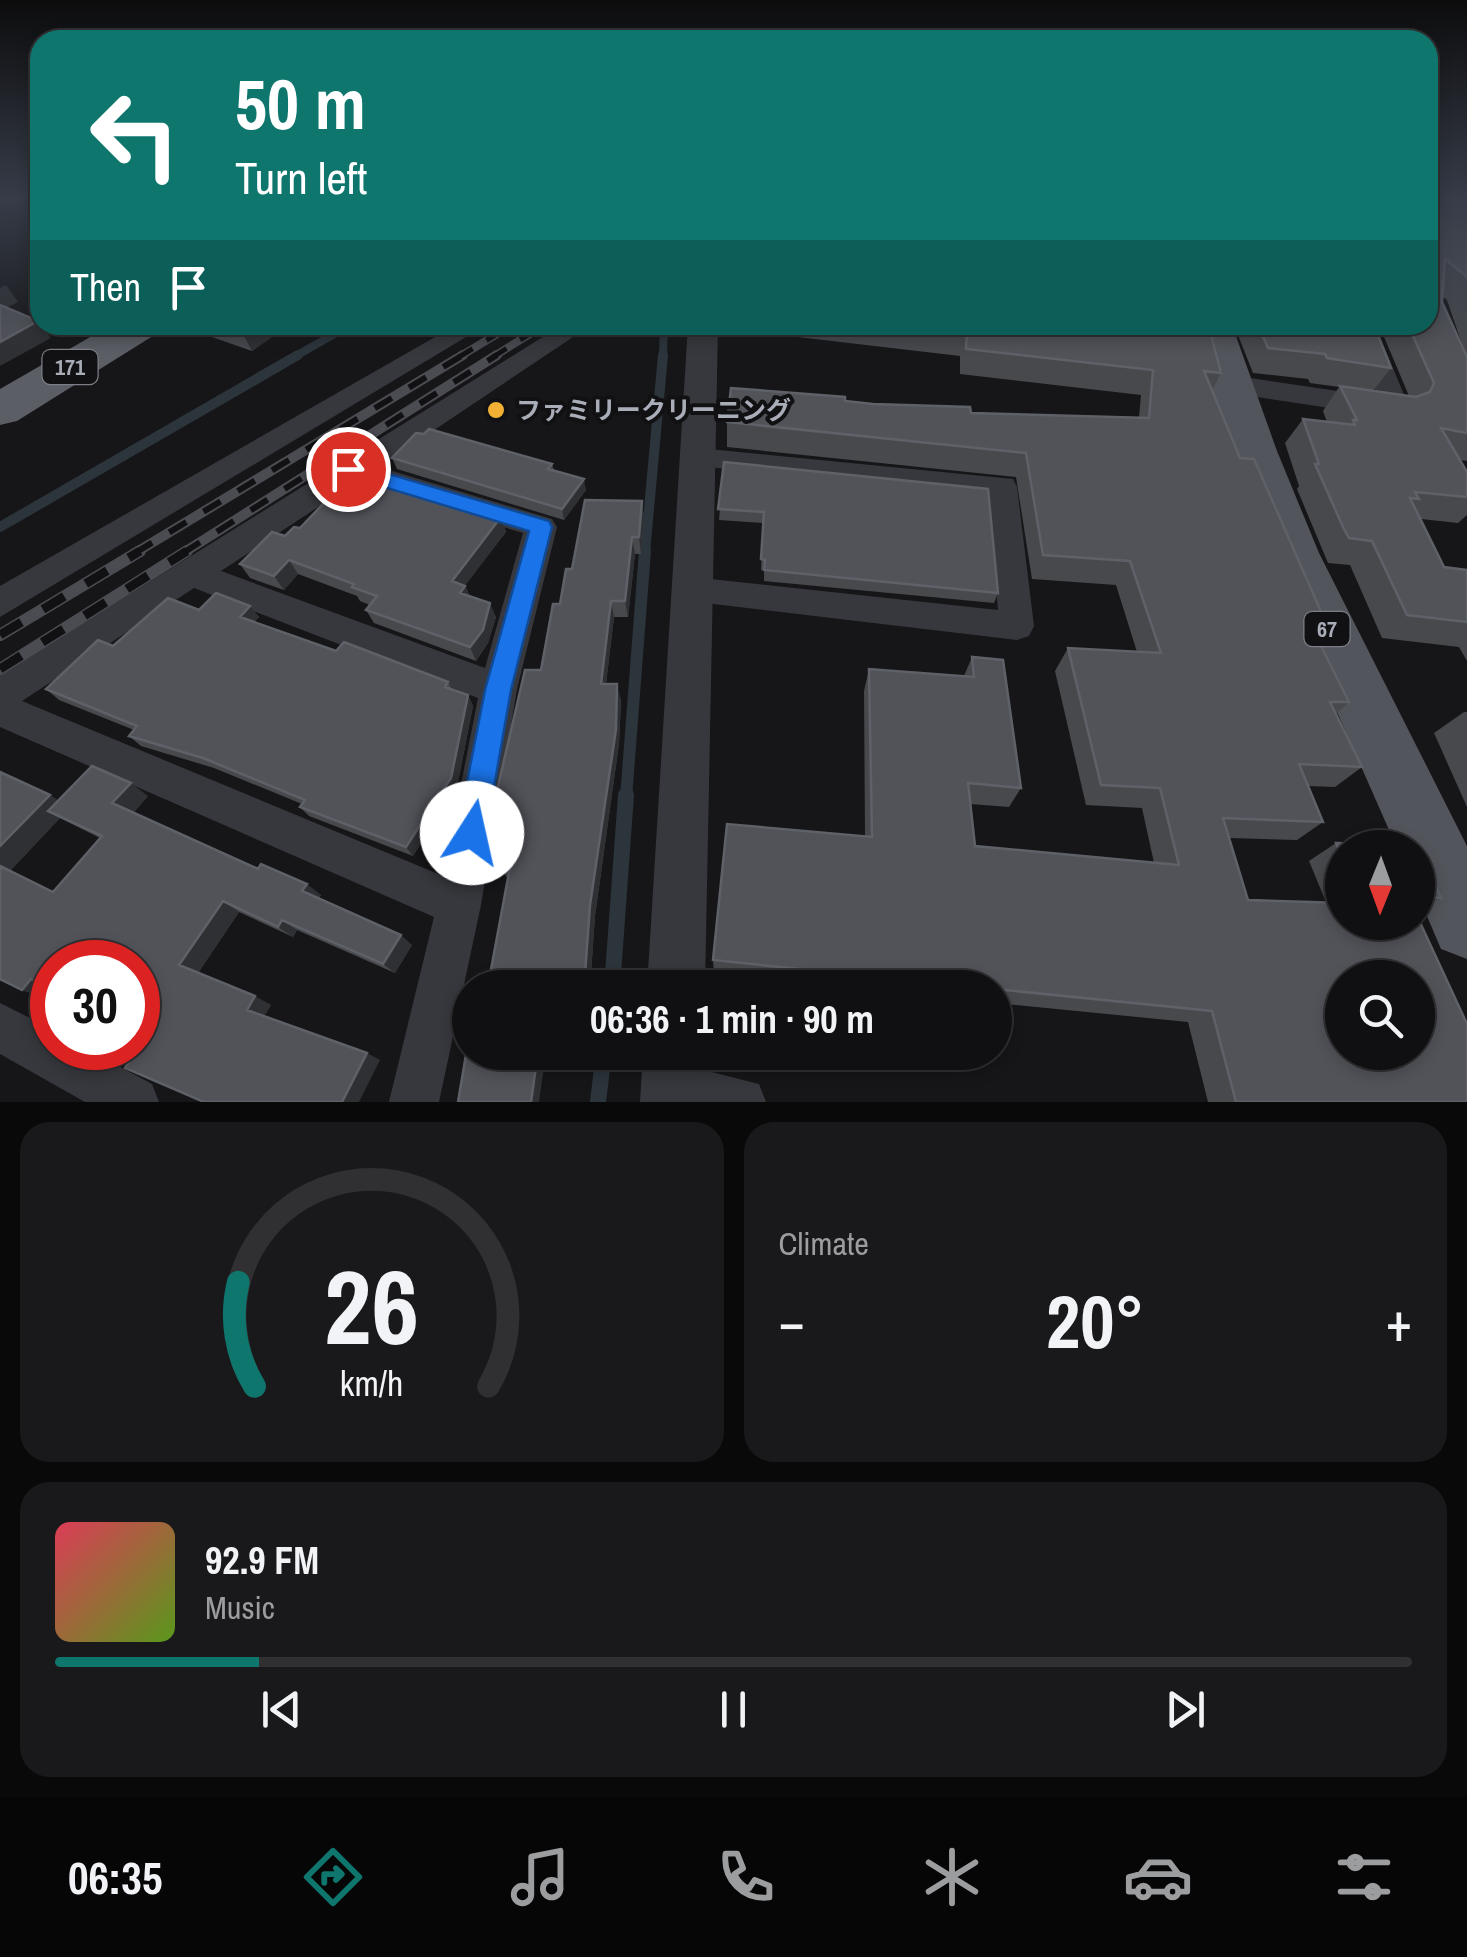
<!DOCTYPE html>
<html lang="en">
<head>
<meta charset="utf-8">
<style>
	body { margin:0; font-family:"Archivo Narrow","Noto Sans JP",sans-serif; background:#19191b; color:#f1f3f6; height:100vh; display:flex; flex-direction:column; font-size:38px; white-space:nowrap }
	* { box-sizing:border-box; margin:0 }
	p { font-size:32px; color:#9c9d9f }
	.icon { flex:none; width:55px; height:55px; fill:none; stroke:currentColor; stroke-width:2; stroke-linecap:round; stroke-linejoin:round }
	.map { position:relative; height:1102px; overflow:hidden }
	.sheet { display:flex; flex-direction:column; gap:20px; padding:20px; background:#09090a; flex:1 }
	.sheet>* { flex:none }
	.hud { position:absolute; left:30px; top:30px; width:1408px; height:305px; border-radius:30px; box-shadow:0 5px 15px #0003,0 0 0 2px #303032; background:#0f766e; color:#fff; overflow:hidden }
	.needle { width:65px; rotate:181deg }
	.controls { position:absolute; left:1325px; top:830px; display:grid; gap:20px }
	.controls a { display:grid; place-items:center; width:110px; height:110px; border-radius:50%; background:#101012; box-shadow:0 5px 15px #0003,0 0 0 2px #303032; font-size:50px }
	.speed { position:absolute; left:30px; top:940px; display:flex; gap:20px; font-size:50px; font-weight:700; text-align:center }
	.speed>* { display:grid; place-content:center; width:130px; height:130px; border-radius:50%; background:#101012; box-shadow:0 5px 15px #0003,0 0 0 2px #303032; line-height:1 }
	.speed .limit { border:15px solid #d22; background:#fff; color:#111 }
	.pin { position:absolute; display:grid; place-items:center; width:85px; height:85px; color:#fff; margin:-42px; border:5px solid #fff; border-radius:50%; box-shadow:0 2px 10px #0007 }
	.me { position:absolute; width:110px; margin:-55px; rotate:10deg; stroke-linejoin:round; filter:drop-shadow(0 0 8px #0008) }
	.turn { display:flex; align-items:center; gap:35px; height:210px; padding:0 40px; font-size:45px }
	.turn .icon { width:130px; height:130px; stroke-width:2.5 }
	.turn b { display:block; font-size:70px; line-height:85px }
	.then { display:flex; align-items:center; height:95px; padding:0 40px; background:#0003; gap:20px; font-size:38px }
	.big { font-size:75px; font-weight:700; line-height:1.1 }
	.sheet .tile { flex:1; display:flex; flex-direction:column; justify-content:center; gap:15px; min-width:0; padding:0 35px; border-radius:30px; background:#19191b }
	.sheet .dial { align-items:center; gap:0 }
	.dial svg { height:260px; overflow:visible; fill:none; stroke:#303032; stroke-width:7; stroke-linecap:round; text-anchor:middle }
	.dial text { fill:#f1f3f6; stroke:none }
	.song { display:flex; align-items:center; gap:30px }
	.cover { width:120px; height:120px; border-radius:15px; background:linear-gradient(135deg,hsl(350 70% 55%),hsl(90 70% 35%)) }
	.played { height:10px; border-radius:5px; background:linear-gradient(90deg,#0f766e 15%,#303032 15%) }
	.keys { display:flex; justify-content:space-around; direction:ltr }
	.heat { display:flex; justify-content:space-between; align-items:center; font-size:55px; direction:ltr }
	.sheet .tiles { flex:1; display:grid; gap:20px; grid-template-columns:1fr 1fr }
	.tile:last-child { grid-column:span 2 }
	.trip { position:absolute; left:452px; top:970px; width:560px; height:100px; border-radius:50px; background:#101012; box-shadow:0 5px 15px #0003,0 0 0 2px #303032; font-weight:700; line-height:100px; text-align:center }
	.menu { display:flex; height:160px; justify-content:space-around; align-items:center; background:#060607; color:#9c9d9f }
	.menu .icon { width:70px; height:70px }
	.menu .on { color:#0f766e }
	.menu b { font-size:45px; color:#f1f3f6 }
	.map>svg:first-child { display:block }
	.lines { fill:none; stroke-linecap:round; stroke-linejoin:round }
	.stream-far3 { stroke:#2c353c; stroke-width:8 }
	.stream-far2 { stroke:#2c353c; stroke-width:10 }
	.stream-far1 { stroke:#2c353c; stroke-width:12 }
	.stream { stroke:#2c353c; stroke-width:16 }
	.minor { fill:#37383d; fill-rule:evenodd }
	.tertiary { fill:#37383d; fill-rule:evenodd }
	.primary { fill:#53555c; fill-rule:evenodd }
	.trunk { fill:#5b5e65; fill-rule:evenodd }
	.rail-far2-casing { stroke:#4a4c52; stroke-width:8 }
	.rail-far1-casing { stroke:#4a4c52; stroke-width:10 }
	.rail-casing { stroke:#4a4c52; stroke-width:12 }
	.rail-far2 { stroke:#111113; stroke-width:5; stroke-dasharray:16; stroke-linecap:butt }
	.rail-far1 { stroke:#111113; stroke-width:6; stroke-dasharray:20; stroke-linecap:butt }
	.rail { stroke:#111113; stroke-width:9; stroke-dasharray:25; stroke-linecap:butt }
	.wall { fill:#47494d; fill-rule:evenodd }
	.shaded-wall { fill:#2f3033 }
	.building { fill:#525359; stroke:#5f6168; stroke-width:2.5; fill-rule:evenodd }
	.route { fill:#1a73e8; stroke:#114b97; stroke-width:2.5 }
	.poi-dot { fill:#f2b134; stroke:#111113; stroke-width:4 }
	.labels { text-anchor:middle; stroke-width:8; stroke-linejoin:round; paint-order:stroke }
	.shield { fill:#111113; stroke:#7b7e86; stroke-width:2.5 }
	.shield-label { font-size:22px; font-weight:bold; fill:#a8adb8 }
	.poi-label { font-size:25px; font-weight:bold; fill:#a8adb8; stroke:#111113; text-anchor:start }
</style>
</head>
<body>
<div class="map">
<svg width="1467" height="1102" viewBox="0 0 1467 1102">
	<rect width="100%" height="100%" fill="#161618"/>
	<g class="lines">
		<path class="stream-far3" d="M294,357L350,325
			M663,357L664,325"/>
		<path class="stream-far2" d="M0,527L298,355
			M645,553L663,355"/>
		<path class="stream-far1" d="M626,798L645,551"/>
		<path class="stream" d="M612,988L626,795
			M598,1102L604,1052"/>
		<path class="minor" d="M0,199H21L0,210Z
			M456,325H486L0,617V586Z
			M562,325H591L379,467L552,519L557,527L517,689L481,905L439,1102H389L434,917L0,727V675ZM356,482L523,533L485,668L221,571ZM194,588L478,698L443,876L22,701Z
			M1351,325H1375L1410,409L1406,415L1396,418L1230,393L1217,384L1230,375L1378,397Z
			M699,448L1013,479L1017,487L1034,626L1029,636L1017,640L680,600L675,590L680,580L692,577L998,610L988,496L689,465L684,458L689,451Z
			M0,1003L52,1029V1048H85L152,1084L159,1102H85L0,1054Z
			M672,1062L759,1084L766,1102H653L647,1087L654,1069Z"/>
		<path class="tertiary" d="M688,325H718L705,988H647Z
			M643,1052H703L702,1102H640Z"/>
		<path class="primary" d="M1192,325H1232L1277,451L1319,553L1467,846V959L1441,949L1418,895V848H1397L1267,553L1229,451Z"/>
		<path class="trunk" d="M111,325H162L156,334L17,421L0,425V389Z"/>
		<g class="rail-far2-casing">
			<path id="rail-far2" d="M459,357L512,325
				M493,357L544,325"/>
		</g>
		<g class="rail-far1-casing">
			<path id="rail-far1" d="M135,553L463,355
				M183,553L497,355"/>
		</g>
		<g class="rail-casing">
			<path id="rail" d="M0,635L140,551
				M0,669L187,551"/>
		</g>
		<use href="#rail-far2" class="rail-far2"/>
		<use href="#rail-far1" class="rail-far1"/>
		<use href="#rail" class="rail"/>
	</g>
	<path class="wall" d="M1428,199H1467V461L1460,460L1467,472V515L1458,523L1421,519L1444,567L1467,570V661L1459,647L1382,638L1350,565L1328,563L1297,489L1299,486L1285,443L1303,419L1327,422L1323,411L1339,387L1310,383L1308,379L1253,373L1234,325H1374L1391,368L1373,391L1409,396L1379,325H1428ZM1442,296L1447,300L1464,350L1442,302Z
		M189,325H289L252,351L192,330Z
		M798,325H1192L1221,373L1212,391L1240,458L1326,623L1315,634L1349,702L1336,714L1362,767L1335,787L1308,786L1323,822L1297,840L1229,838L1248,900L1326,902L1309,861L1336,843L1342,848V922L1467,1102H1208L1188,1022L995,1003V988H846L714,974L713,960L865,836L864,691L869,669L964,676L972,657L1021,788L1009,807L970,804L975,846L1154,863L1142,808L1086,805L1055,671L1068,648L1137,652L1116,585L1032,579L1016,477L727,447V422L845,401L971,413L1139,417L1141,395L960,374V356L798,337Z
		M392,458L552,464L554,471L586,490L564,520L397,469Z
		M724,462L998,593L994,603L764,581V570H761L763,523L719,520Z
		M359,487L501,517L506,532L465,585L470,597L496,617L488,643L476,661L374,623L366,610L370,605L360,601L357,596L298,574L284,590L250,578L240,564L300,528Z
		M642,501L644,519L641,554H635L628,617H614L606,684L621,700L619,744L595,916L590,988H477L490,975L508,879L500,867L508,826H500L492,812L541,670L560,604L572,569Z
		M250,606L259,617L254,622L336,651L448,682L452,690L468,695L473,706L457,787L413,856L309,816L300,807L302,804L214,768L141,746L129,736L134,730L59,700L46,689L113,646L199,610Z
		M1464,712H1467V807L1434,733Z
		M0,772L50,795L59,801L148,796L133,813L321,895L319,898L412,945L395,973L297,930L293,937L239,912L198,973L271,1005L264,1016L380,1060H130L138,962L52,990L46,998L22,990ZM60,818L100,838L53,892L10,871Z
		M1418,851L1441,898L1418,909Z"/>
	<path class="shaded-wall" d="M6,285L18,302L0,311V288Z
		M38,321L51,338L0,366V342Z
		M238,325H289L252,351Z
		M584,479L586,490L564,520L562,509Z
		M642,501L644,519L641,554L639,537Z
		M501,517L506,532L458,595L452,581Z
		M632,537L635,554L628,617L625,601Z
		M289,560L298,574L284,590L274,576Z
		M465,586L471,599L460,593Z
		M611,601L614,617L604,700L601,684Z
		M490,603L496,617L488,643L476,661L470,647Z
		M250,606L259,617L249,628L240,617Z
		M617,684L621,700L619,744L595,916L590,988H584L590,905Z
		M468,695L473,706L457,787L413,856L406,847Z
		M131,783L148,796L131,816L112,803Z
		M50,795L70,808L48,811L60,818L10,871L0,866V846Z
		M307,884L321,895L316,902L302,891Z
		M223,901L239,912L197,974L179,965Z
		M282,920L297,930L293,937L278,927Z
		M401,935L412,945L395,973L383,964Z
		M31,979L52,990L46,998L22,990Z
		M255,996L271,1005L263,1018L247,1010Z
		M538,1052H546L539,1102H531Z
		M367,1053L380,1060L359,1102H342Z"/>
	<path class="building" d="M1428,199H1467V279L1466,276L1445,259L1442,302L1467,357V433L1441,428L1467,472V497L1415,492L1419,499L1410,498L1444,567L1467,570V622L1407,615L1372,541L1349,538L1343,527L1315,464H1319L1303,419L1355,425L1353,420H1357L1340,386L1416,397L1430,392L1434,383L1408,325H1428Z
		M0,305L38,321L0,342Z
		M910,325H1192L1209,327L1221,373L1204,371L1240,458L1254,459L1326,623L1309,622L1349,702H1330L1362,767L1299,764L1323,822L1223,818L1248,900L1342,903V922H1418V918L1467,1024V1102H1236L1212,1011L995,989V988H981L713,960L727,824L872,837L869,669L974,677L972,657L1003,660L1021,788L968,783L975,846L1179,865L1160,788L1101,785L1068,648L1161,653L1130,561L1043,555L1026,453L727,422L731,388L845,397V401L873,404L970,407L971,413L1149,418L1153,370L966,349L967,331ZM1342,978H1418V1052H1342Z
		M1258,325H1374L1391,368L1327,358L1325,354L1268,348Z
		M429,429L552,464L548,469L584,479L562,509L392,458L416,433L424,434Z
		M724,462L988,489L998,593L764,570L765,560L761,559L764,512L718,509Z
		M369,477L501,517L452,581L465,586L460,593L490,603L483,630L470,647L366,610L377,596L352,587L354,584L289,560L274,576L240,564L272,532L285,536L294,527L300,528L344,482L359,487Z
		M585,500L642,501L639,537H632L625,601H611L601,684H617L616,729L590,905L584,988H477L479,975H490L510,867H500L510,813L492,812L525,670H541L553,604H560L566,569H572Z
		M216,593L250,606L240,617L336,651L344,642L448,682L445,687L468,695L451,778L406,847L300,807L305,800L203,758L129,736L137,726L46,689L98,640L113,646L168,598L199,610Z
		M92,766L131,783L112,803L258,869L261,864L307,884L302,891L401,935L383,964L282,920L278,927L223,901L179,965L255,996L247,1010L367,1053L342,1102H204L125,1068L130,1060L102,1048H138V962H52V990L31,979L22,990L0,979V866L53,892L102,836L48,811Z
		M0,772L50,795L0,846Z
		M1336,843L1415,846L1416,848H1342V858Z
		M1418,851L1441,898L1418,897Z
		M470,1031V1052H538L531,1102H458Z"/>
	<linearGradient id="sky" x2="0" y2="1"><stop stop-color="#0c0c0d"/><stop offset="0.56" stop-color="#363c48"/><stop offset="1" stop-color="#363c48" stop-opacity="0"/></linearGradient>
	<rect width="1467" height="354" fill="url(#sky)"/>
	<path class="route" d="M348,462L549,521L552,527L511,690L486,833L482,843L472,848L461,843L457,833L485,690L529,531L341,474L338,469Z"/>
	<circle class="poi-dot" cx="496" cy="410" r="10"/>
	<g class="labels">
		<g class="shield">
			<rect x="42.5" y="350" width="55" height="34" rx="8"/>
			<rect x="1304.5" y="612" width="45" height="34" rx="8"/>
		</g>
		<g class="shield-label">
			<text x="70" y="375">171</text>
			<text x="1327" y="637">67</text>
		</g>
		<g class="poi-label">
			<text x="516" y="419">ファミリークリーニング</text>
		</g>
	</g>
</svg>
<div class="controls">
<a><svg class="needle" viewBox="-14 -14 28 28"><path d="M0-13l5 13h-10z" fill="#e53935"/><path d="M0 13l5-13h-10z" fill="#9c9d9f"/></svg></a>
<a><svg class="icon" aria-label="search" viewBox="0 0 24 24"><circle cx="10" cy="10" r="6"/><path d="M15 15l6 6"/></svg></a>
</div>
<div class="speed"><div class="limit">30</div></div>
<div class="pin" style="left:348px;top:469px;background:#d93025"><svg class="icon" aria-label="arrive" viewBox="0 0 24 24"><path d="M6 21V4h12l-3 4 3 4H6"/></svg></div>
<svg class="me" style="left:472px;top:833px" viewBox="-20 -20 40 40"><circle r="19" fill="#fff"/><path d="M0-13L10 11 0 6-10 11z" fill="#1a73e8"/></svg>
<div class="trip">06:36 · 1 min · 90 m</div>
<div class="hud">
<div class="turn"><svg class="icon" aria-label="left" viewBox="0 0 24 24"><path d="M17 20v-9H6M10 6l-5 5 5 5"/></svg><div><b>50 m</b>Turn left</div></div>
<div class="then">Then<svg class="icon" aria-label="arrive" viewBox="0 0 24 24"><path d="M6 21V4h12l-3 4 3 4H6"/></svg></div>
</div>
</div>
<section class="sheet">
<div class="tiles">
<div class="tile dial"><svg viewBox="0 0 100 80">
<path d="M14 69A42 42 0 1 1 86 69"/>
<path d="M14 69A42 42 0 0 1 9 37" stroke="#0f766e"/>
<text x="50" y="56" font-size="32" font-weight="700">26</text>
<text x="50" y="72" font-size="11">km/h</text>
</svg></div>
<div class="tile"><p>Climate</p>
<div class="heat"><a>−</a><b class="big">20°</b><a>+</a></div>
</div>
<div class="tile">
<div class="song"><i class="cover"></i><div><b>92.9 FM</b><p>Music</p></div></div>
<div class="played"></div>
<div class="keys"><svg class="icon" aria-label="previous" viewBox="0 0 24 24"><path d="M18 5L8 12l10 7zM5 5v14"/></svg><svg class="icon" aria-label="pause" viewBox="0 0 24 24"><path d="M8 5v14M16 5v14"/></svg><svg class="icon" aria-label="next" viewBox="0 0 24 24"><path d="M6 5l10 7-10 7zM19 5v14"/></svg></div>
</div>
</div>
</section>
<nav class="menu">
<b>06:35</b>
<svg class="icon on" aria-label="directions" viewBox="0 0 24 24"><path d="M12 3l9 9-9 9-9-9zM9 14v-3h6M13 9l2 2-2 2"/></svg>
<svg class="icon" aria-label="music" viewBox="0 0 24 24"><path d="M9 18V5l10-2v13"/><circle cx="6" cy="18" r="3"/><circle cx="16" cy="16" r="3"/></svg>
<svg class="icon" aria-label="phone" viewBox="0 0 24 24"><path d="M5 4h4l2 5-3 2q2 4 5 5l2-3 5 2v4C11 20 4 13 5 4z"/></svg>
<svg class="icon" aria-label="climate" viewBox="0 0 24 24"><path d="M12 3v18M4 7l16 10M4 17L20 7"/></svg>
<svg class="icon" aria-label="car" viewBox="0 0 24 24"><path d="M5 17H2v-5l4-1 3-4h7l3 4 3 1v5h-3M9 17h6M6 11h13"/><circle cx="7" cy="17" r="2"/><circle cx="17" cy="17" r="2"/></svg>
<svg class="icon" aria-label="filters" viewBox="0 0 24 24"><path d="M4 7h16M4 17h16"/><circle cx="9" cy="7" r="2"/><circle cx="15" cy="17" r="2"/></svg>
</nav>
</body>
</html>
